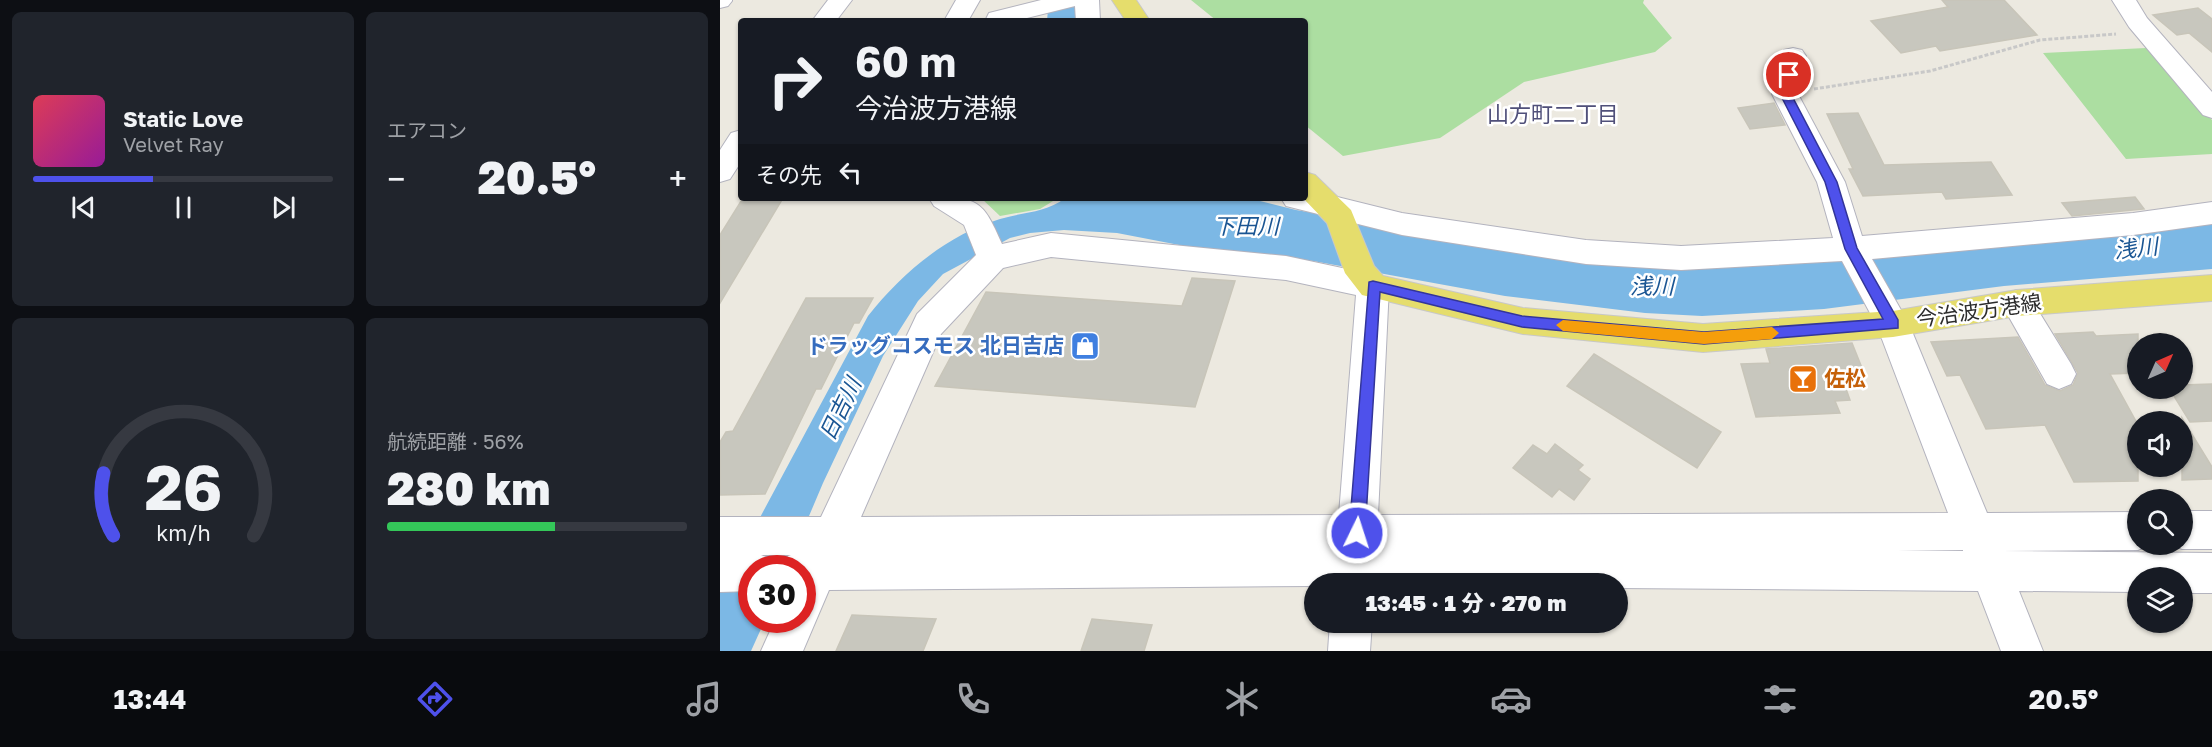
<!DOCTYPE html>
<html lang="ja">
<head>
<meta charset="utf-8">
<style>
	body { margin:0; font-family:"Golos Text","Noto Sans JP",sans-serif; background:#20242c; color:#f1f3f6; height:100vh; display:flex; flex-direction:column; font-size:22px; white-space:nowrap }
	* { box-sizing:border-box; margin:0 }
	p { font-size:20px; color:#9ea1a6 }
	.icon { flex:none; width:33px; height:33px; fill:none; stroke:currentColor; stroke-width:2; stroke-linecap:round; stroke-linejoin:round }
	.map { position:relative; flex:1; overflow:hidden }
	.side { display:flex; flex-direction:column; gap:12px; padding:12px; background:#0d0f14; width:720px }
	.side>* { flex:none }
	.hud { position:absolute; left:18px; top:18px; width:570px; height:183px; border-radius:6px; box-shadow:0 2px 4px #0004; background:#171b24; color:#f1f3f6; overflow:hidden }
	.needle { width:39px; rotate:45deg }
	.tools { position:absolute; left:1407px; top:333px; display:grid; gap:12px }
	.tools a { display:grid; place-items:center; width:66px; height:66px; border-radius:50%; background:#171b24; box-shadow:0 2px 4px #0004; font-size:30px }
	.speed { position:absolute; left:18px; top:555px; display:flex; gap:12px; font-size:30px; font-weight:700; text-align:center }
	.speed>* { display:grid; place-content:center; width:78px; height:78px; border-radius:50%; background:#171b24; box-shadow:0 2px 4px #0004; line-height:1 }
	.speed .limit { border:9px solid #d22; background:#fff; color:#111 }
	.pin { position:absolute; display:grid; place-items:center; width:51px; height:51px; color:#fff; margin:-26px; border:3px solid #fff; border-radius:50%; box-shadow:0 2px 6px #0007 }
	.me { position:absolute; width:66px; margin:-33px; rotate:4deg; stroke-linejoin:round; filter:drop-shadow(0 0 4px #0008) }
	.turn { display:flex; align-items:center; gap:21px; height:126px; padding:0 18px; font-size:27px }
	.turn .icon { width:78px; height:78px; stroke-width:2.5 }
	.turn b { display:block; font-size:42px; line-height:51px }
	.then { display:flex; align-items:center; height:57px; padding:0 18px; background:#0003; gap:12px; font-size:22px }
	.big { font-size:45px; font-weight:800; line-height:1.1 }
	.side .widget { flex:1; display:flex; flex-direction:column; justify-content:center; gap:9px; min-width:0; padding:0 21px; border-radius:9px; background:#20242c }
	.side .dial { align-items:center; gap:0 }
	.dial svg { height:156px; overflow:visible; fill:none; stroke:#363941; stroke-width:7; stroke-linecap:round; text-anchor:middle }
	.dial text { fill:#f1f3f6; stroke:none }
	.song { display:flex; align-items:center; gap:18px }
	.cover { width:72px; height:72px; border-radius:9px; background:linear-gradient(135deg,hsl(350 70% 55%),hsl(300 70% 35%)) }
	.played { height:6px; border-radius:3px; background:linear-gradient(90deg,#4e51eb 40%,#363941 40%) }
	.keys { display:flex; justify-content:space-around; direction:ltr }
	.heat { display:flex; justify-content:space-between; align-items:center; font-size:33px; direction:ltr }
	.charge { height:9px; border-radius:4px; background:linear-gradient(90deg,#34c759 56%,#363941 0) }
	.side .tiles { flex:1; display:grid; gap:12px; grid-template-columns:repeat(2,1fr) }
	.trip { position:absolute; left:584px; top:573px; width:324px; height:60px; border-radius:30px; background:#171b24; box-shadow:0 2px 4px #0004; font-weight:800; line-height:60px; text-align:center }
	.tabs { display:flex; height:96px; justify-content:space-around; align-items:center; background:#090b0e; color:#9ea1a6 }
	.tabs .icon { width:42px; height:42px }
	.tabs .selected { color:#4e51eb }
	.tabs b { font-size:27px; color:#f1f3f6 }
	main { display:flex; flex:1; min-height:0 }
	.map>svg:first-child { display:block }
	.green { fill:#acdea1 }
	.water { fill:#7cb8e5 }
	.building { fill:#c8c7be; stroke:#c8c5b9; stroke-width:1.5 }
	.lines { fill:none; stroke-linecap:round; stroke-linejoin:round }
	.minor-casing { stroke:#b3b3be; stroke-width:2 }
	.major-casing { stroke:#c8c8c8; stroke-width:2 }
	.path { stroke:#c8c8c8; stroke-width:3; stroke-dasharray:4 2; stroke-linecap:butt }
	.minor { fill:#fff; fill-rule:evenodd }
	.major { fill:#e5dd6c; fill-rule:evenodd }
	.route { fill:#4e51eb; stroke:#333599; stroke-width:1.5 }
	.slow { fill:#f59e0b }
	.labels { text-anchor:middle; stroke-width:5; stroke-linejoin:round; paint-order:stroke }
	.street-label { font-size:21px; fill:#2c2c2c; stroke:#fff }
	.shop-label { font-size:21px; font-weight:bold; fill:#366cbe; stroke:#fff; text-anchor:end }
	.food-label { font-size:21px; font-weight:bold; fill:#c56008; stroke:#fff; text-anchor:start }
	.neighbourhood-label { font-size:22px; fill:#50507a; stroke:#fff }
	.water-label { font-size:22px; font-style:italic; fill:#195593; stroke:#fff }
</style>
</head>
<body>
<main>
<section class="side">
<div class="tiles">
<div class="widget">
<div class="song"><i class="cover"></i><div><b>Static Love</b><p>Velvet Ray</p></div></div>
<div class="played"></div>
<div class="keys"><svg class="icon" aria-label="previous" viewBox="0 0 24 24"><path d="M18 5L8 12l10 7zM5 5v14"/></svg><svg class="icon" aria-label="pause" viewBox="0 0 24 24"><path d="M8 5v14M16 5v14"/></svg><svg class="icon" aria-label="next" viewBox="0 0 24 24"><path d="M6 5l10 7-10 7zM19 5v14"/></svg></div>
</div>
<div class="widget"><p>エアコン</p>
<div class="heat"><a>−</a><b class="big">20.5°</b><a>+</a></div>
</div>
<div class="widget dial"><svg viewBox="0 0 100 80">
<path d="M14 69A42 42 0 1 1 86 69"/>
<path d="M14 69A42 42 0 0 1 9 37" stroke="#4e51eb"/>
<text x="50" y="56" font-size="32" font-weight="700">26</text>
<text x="50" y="72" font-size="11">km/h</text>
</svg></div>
<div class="widget"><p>航続距離 · 56%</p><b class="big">280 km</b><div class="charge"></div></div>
</div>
</section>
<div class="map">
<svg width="1492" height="651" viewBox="0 0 1492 651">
	<rect width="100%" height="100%" fill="#ece9e0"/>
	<path class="green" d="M471,0H924L923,3L952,38L935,52L804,82L720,138L623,156L585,125V21H497Z
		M1426,48L1492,120V154L1406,159L1323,53Z
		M261,198H338L320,209L280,216Z"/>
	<path class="water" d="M319,0H360L359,21H327L328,9Z
		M345,198H528L576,210L841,254L1492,220V269L1284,286L1104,309L982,316L925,313L785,296L593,261L480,249L397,233L344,230L310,233L290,238L223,274L198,301L163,356L103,483L67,568H32V620H45L31,651H0V592L148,316C182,273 227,235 280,219C303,212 326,213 345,198Z"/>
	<path class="building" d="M1222,0H1284L1317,35L1220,51L1216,46L1181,53L1151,21L1228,7Z
		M1478,8L1492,19V52L1469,33L1457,35L1433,15Z
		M1054,103L1065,125L1030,129L1018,108Z
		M1138,113L1164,165L1271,162L1292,195L1226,199L1222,192L1143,196L1129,169H1133L1107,114Z
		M1415,197L1424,209L1352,216L1342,203Z
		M23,198H63L0,303V235Z
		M472,278L515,281L475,407L215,386L266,292L462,306Z
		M86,298H153L139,323H134L101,389H96L45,494L0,495V442L6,432L13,431Z
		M1373,332L1376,336L1418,334V373L1390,374L1418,425V481L1354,482L1325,425L1266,429L1240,375L1227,376L1211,342L1298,337L1325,385L1340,391L1353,385L1358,373L1335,334Z
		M1132,343L1142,368L1119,369L1130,400L1115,401L1120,413L1036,417L1021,364L1050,363L1046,349Z
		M874,354L1001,432L977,468L847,386Z
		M1492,384V421L1470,422L1449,388H1462V385Z
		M1462,418L1492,467V479L1462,480Z
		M835,444L863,465L858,470L870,479L854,500L839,489L832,497L793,468L813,445L827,454Z
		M132,615L216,619L203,651H116Z
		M372,619L432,625L424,651H361Z"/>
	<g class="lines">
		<g class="minor-casing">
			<path id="minor" d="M0,0H12V1L8,6L0,8Z
				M108,0H132L116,21H92Z
				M236,0H260L248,21H224Z
				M321,0H379L380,21H356L355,6L295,21H265L269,13Z
				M1392,0H1416L1427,18L1492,92V118L1483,115L1409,27Z
				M1073,48L1082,50L1086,56L1078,94L1125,182L1142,236L1413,213L1492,202V224L1413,235L1152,259L1189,324L1267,513L1418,512V544H1431L1418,550L1282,551L1492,553V593H1462V578H1418V592L1299,591L1323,651H1281L1258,591L897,588V584H594V586L109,590L83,651H41L55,620H82V568H63L68,556L71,555H41L46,557L51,568H32V591L0,592V517H101L197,314L256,255L244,225L214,206L209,198C258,198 262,198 282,244L331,233L566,256L664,277L669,286L658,515L1228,513L1157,326L1122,261L961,270L866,264L682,235L566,206L561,198H585V189L682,213L866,240L961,246L1113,238L1097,182L1052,94L1064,50ZM331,257L566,280L636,295L619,515L141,517L221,334L283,268ZM1243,550V551H1177Z
				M21,130V162L10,179L0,182V150L11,133Z
				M1297,290L1308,294L1351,364L1356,374L1351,384L1339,389L1327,384L1281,303L1286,294Z
				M1462,511H1492V549H1462L1451,544H1462Z
				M610,622H652L650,651H608Z"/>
		</g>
		<g class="major-casing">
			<path id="major" d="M392,0H416L430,21H406Z
				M585,172L595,175L631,210L654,266L663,276L803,308L983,324L1173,311L1297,290L1492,275V301L1297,316L1173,337L983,352L803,334L642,295L625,273L607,223L583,198Z"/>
		</g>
		<path class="path" d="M1094,89L1210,71L1320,40L1396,34"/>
		<use href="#minor" class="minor"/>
		<use href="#major" class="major"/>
	</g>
	<path class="route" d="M1065,73L1074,75L1071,94L1117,182L1137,248L1178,320V328L984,344L802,327L660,292L645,533L643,539L637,541L631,539L629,533L649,282L653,281L802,316L984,332L1163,319L1125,249L1105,182L1060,94Z"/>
	<path class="slow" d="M843,320L984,332L1052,327L1059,333L1052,339L984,344L843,331L836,325Z"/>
	<defs>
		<g id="shop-square" transform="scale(1.5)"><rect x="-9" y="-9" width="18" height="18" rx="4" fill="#3f7fe0" stroke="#fff"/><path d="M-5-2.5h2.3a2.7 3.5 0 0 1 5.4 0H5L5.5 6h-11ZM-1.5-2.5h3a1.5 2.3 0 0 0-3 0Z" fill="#fff"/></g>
		<g id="bar-square" transform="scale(1.5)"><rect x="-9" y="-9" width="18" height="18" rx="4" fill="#e8710a" stroke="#fff"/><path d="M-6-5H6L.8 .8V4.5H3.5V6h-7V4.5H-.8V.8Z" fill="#fff"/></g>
	</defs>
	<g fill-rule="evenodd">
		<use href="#shop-square" x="365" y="346"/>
		<use href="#bar-square" x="1083" y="379"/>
	</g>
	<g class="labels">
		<g class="street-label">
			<text transform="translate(1259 311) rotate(-8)" y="7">今治波方港線</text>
		</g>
		<g class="shop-label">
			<text x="344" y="353">ドラッグコスモス 北日吉店</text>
		</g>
		<g class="food-label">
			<text x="1104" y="386">佐松</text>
		</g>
		<g class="neighbourhood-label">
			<text x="833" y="122">山方町二丁目</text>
		</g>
		<g class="water-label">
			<text x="526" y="234">下田川</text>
			<text transform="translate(1416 248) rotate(-6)" y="8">浅川</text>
			<text x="932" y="294">浅川</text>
			<text transform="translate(120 409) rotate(-64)" y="8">日吉川</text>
		</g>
	</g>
</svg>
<div class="tools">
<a><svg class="needle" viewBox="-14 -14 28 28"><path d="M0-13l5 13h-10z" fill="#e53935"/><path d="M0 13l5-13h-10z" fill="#9ea1a6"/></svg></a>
<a><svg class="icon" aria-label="sound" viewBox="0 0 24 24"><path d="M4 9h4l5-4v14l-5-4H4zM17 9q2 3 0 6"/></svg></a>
<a><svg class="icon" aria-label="search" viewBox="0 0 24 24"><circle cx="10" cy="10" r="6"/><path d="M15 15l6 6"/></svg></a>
<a><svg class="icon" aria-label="layers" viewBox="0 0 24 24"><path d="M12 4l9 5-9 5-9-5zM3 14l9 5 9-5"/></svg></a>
</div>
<div class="speed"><div class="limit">30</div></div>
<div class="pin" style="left:1069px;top:75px;background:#d93025"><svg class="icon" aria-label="arrive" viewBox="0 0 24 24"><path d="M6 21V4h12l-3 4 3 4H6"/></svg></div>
<svg class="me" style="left:637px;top:533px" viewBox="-20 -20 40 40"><circle r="17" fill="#4e51eb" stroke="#fff" stroke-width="3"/><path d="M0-11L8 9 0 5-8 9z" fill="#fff"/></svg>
<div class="trip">13:45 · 1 分 · 270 m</div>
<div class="hud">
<div class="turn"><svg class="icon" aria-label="right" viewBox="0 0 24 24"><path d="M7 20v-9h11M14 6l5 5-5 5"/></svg><div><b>60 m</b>今治波方港線</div></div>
<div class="then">その先<svg class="icon" aria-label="left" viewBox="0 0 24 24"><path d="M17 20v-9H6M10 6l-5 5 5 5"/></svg></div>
</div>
</div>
</main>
<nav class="tabs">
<b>13:44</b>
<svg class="icon selected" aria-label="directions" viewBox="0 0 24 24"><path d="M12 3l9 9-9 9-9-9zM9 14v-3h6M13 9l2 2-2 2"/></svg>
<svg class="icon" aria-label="music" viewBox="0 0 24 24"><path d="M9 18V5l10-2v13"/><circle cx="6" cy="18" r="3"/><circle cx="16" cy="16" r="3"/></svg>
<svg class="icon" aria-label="phone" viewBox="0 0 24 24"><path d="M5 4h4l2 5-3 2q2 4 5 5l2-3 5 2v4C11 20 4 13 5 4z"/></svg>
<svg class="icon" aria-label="climate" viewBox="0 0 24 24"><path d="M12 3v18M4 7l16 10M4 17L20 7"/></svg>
<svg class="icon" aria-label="car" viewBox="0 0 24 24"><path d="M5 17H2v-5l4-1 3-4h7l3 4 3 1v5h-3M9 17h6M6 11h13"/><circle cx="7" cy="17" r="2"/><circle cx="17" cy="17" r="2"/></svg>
<svg class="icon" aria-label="filters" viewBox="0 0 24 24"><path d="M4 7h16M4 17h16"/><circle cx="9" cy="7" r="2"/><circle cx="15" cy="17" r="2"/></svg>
<b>20.5°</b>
</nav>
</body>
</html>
